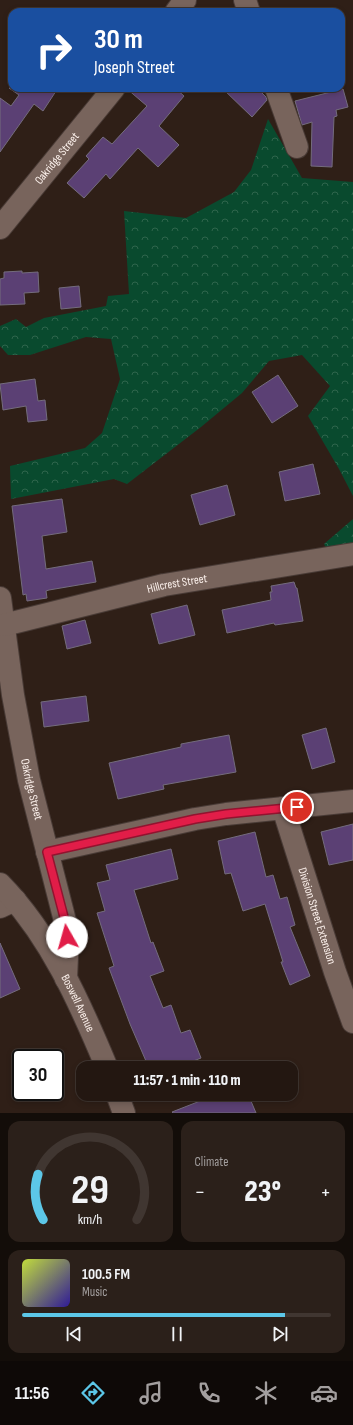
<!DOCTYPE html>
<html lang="en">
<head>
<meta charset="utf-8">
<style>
	body { margin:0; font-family:"Sofia Sans Condensed",sans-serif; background:#2b201a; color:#f1f3f6; height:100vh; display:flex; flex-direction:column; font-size:15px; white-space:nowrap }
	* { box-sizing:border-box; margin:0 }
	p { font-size:13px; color:#a39f9f }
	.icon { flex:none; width:22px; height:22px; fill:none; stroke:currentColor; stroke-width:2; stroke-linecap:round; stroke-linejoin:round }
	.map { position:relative; height:1113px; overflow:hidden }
	.panel { display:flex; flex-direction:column; gap:8px; padding:8px; background:#130d09; flex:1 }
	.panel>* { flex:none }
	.guide { position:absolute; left:8px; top:8px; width:337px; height:84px; border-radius:12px; box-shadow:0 2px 6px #0003,0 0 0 1px #403631; background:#1a4fa0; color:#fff; overflow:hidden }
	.speed { position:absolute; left:12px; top:1049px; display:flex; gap:8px; font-size:20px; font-weight:700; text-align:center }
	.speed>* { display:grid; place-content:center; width:52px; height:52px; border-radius:50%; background:#231711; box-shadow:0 2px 6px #0003,0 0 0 1px #403631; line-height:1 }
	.speed .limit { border:2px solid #111; border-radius:6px; background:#fff; color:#111 }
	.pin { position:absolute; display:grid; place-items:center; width:34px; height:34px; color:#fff; margin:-17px; border:2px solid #fff; border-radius:50%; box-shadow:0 1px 4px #0007 }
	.me { position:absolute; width:44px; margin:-22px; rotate:353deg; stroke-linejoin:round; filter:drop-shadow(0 0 3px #0008) }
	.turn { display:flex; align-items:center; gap:14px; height:84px; padding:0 20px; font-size:18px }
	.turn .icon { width:52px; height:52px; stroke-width:2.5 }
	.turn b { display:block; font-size:28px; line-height:34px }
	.big { font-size:30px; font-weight:800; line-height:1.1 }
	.panel .card { flex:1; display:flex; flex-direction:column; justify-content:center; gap:6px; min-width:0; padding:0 14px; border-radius:12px; background:#2b201a }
	.panel .dial { align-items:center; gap:0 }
	.dial svg { height:104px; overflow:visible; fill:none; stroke:#403631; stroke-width:7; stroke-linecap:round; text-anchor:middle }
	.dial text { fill:#f1f3f6; stroke:none }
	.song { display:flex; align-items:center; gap:12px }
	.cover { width:48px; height:48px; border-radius:6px; background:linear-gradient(135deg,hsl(70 70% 55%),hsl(250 70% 35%)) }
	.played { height:4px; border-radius:2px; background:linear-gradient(90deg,#5cc7e8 85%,#403631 85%) }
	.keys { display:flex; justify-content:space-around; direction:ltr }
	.heat { display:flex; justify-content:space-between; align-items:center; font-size:22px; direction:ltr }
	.panel .tiles { flex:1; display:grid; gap:8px; grid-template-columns:1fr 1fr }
	.card:last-child { grid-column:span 2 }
	.trip { position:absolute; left:76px; top:1061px; width:222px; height:40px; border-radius:12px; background:#231711; box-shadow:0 2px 6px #0003,0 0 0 1px #403631; font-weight:800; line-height:40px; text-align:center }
	.dock { display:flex; height:64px; justify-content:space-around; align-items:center; background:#0e0907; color:#a39f9f }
	.dock .icon { width:28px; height:28px }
	.dock .on { color:#5cc7e8 }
	.dock b { font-size:18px; color:#f1f3f6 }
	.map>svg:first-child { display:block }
	.forest { fill:url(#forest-crowns) }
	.building { fill:#5b4074; stroke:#746c7d }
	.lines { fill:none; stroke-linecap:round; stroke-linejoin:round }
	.minor-casing { stroke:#493b36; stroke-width:24 }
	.tertiary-casing { stroke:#493b36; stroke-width:24 }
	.minor { stroke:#78645c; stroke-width:22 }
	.tertiary { stroke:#78645c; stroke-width:22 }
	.route-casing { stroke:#92132f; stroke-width:10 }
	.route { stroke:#e11d48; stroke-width:7 }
	.labels { text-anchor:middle; stroke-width:4; stroke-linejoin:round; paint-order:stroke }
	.street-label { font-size:12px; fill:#fcf1ec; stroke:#120a07 }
</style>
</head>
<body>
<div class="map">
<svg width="353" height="1113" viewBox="0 0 353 1113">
	<defs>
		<pattern id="forest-crowns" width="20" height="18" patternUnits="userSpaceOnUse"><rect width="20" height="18" fill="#094a2e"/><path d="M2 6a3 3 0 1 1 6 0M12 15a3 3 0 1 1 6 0" fill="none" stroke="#2e654c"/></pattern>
	</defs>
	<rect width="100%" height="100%" fill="#2f1f17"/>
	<path class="forest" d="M268,119L302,178L353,182V496L339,469L308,416L330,386L302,355L269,361L242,393L201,427L127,484L114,479L11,499L10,466L85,448L102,433L120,379L111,339L86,337L30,355H8L0,346V326L16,319L26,327L44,318L106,306L108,296L129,294L124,211L186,218L234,192L251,170Z
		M353,517V545L328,551L324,544L353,519Z"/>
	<path class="building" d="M9,88H58L43,111L34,104L0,152V98L11,106L19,95Z
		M126,88H175L184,96L159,126L179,145L158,167L138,148L110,179L106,174L84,198L67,183L89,159L86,156L103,137L112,144L147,106Z
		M222,88H257L266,97L267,100L252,117Z
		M343,89L348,107L336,110L337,116L334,117L332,167L311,166L312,122L302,125L295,101Z
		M22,271V273L38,272L39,292L24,293L25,304L0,305V279L4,278V272Z
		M79,286L81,307L61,309L59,288Z
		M278,375L298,406L272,423L252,392Z
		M35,379L38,401L45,400L47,420L28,422L26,406L3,410L0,384Z
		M313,464L320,494L285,501L279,472Z
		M227,485L235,515L200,525L191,495Z
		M62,499L67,532L42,536L46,569L92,561L96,582L49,590L46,591L47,598L27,601L26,594L23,595L12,506Z
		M294,582L296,588H297L303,621L275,625L274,623L227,633L222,610L271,600L270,592H272L271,586Z
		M187,605L195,635L159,644L151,614Z
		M85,620L91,643L67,649L62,626Z
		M86,696L89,721L44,727L41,702Z
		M326,728L335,762L312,769L302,735Z
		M229,735L236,772L163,785L164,789L118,799L109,763L181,747V744Z
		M353,824V860L329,865L321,832Z
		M255,832L266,877L273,875L280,899L287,897L295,925L290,927L310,976L290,985L281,962H283L265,904L243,911L231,873L225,874L218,841Z
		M171,849L178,879L134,890L151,943L153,942L164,971L150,976L163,1008L171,1005L181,1033L190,1030L201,1058L176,1068H149L130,1024L109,968L114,966L97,913L105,911L97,883L110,880L106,865Z
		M0,943L20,989L0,998Z
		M218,1094H248L256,1113H173L172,1112Z"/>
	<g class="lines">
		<g class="minor-casing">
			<g id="minor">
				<path d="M245,0L249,12"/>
				<path d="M176,12L185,0"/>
				<path d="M276,88L297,147"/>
				<path id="s1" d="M0,228L114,88"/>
				<path id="s2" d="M0,598L13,695L29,780L65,921L67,956L66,979"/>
				<path id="s3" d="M4,625L164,585L353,554"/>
				<path id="s4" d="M283,808L335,972L353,1022"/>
				<path d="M47,852L195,819L226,814L353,801"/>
				<path d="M0,907L15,900"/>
			</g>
		</g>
		<g class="tertiary-casing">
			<g id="tertiary">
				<path id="s5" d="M0,884C50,935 80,1003 107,1068"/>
				<path d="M117,1094L124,1113"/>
			</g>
		</g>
		<use href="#minor" class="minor"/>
		<use href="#tertiary" class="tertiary"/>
	</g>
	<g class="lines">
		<g class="route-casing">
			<path id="route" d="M67,937L65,921L47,852L195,819L226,814L297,807"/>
		</g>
		<use href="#route" class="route"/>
	</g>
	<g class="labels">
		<g class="street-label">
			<text dy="4" stroke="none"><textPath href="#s1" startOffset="90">Oakridge Street</textPath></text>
			<text dy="4" stroke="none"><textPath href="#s3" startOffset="178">Hillcrest Street</textPath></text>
			<text dy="4" stroke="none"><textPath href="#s2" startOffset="194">Oakridge Street</textPath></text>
			<text dy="4" stroke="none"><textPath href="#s4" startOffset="113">Division Street Extension</textPath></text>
			<text dy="4" stroke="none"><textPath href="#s5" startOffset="143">Boswell Avenue</textPath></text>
		</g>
	</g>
</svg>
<div class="speed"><div class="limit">30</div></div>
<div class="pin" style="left:297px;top:807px;background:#d93025"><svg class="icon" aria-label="arrive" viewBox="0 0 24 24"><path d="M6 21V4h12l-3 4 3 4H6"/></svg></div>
<svg class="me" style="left:67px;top:937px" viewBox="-20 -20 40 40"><circle r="19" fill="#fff"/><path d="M0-13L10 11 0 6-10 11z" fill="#e11d48"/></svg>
<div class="trip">11:57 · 1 min · 110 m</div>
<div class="guide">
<div class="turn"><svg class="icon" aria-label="right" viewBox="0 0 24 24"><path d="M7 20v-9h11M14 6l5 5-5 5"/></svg><div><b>30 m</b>Joseph Street</div></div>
</div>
</div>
<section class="panel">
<div class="tiles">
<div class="card dial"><svg viewBox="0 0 100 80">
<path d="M14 69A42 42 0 1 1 86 69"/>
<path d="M14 69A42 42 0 0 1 10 34" stroke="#5cc7e8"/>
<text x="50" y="56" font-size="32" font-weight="700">29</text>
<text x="50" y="72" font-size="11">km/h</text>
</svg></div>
<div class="card"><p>Climate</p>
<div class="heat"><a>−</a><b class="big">23°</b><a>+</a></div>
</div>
<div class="card">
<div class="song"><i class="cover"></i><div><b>100.5 FM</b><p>Music</p></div></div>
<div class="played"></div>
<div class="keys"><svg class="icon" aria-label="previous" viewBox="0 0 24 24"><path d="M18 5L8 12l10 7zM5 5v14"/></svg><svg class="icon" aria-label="pause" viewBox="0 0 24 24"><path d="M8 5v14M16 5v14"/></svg><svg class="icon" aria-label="next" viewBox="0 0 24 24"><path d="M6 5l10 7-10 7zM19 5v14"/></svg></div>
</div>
</div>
</section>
<nav class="dock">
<b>11:56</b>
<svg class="icon on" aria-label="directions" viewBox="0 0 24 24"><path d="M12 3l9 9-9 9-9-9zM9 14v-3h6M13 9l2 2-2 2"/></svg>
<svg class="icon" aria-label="music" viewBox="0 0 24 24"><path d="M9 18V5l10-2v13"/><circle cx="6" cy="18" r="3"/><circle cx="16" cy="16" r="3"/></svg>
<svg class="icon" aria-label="phone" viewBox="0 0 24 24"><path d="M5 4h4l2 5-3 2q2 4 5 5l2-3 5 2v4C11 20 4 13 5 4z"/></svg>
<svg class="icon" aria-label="climate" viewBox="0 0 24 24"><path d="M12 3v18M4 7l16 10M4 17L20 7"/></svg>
<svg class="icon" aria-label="car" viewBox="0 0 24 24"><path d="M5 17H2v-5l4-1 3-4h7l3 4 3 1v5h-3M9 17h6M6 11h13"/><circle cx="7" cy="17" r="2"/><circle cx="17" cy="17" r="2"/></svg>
</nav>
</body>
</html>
